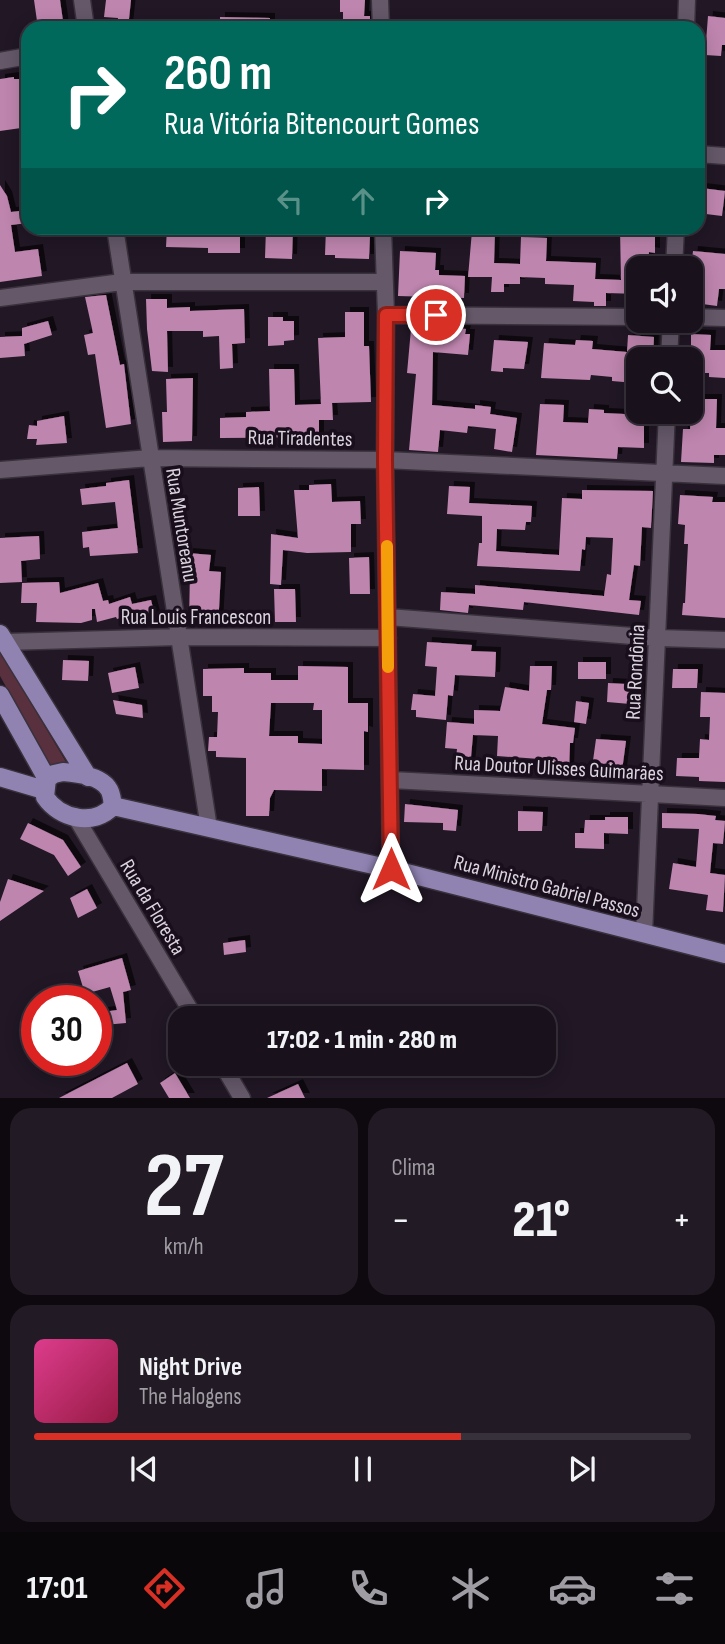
<!DOCTYPE html>
<html lang="pt">
<head>
<meta charset="utf-8">
<style>
	body { margin:0; font-family:"Sofia Sans Condensed",sans-serif; background:#221a25; color:#f1f3f6; height:100vh; display:flex; flex-direction:column; font-size:26px; white-space:nowrap }
	* { box-sizing:border-box; margin:0 }
	p { font-size:23px; color:#9f9da3 }
	.icon { flex:none; width:38px; height:38px; fill:none; stroke:currentColor; stroke-width:2; stroke-linecap:round; stroke-linejoin:round }
	.map { position:relative; height:1098px; overflow:hidden }
	.side { display:flex; flex-direction:column; gap:10px; padding:10px; background:#0e090f; flex:1 }
	.side>* { flex:none }
	.guide { position:absolute; left:21px; top:21px; width:684px; height:214px; border-radius:21px; box-shadow:0 4px 18px #0003,0 0 0 2px #37313b; background:#00695c; color:#fff; overflow:hidden }
	.tools { position:absolute; left:626px; top:256px; display:grid; gap:14px }
	.tools a { display:grid; place-items:center; width:77px; height:77px; border-radius:14px; background:#19111c; box-shadow:0 4px 18px #0003,0 0 0 2px #37313b; font-size:35px }
	.speed { position:absolute; left:21px; top:985px; display:flex; gap:14px; font-size:35px; font-weight:700; text-align:center }
	.speed>* { display:grid; place-content:center; width:91px; height:91px; border-radius:50%; background:#19111c; box-shadow:0 4px 18px #0003,0 0 0 2px #37313b; line-height:1 }
	.speed .limit { border:10px solid #d22; background:#fff; color:#111 }
	.pin { position:absolute; display:grid; place-items:center; width:60px; height:60px; color:#fff; margin:-30px; border:4px solid #fff; border-radius:50%; box-shadow:0 2px 7px #0007 }
	.me { position:absolute; width:77px; margin:-38px; rotate:0deg; stroke-linejoin:round; filter:drop-shadow(0 0 5px #0008) }
	.turn { display:flex; align-items:center; gap:24px; height:147px; padding:0 28px; font-size:32px }
	.turn .icon { width:91px; height:91px; stroke-width:2.5 }
	.turn b { display:block; font-size:49px; line-height:60px }
	.lanes { display:flex; align-items:center; height:66px; padding:0 28px; background:#0003; justify-content:center; gap:35px; direction:ltr }
	.lanes .off { opacity:.35 }
	.big { font-size:52px; font-weight:800; line-height:1.1 }
	.side .widget { flex:1; display:flex; flex-direction:column; justify-content:center; gap:10px; min-width:0; padding:0 24px; border-radius:21px; background:#221a25 }
	.side .dial { align-items:center; gap:0 }
	.dial b { font-size:91px; line-height:1 }
	.song { display:flex; align-items:center; gap:21px }
	.cover { width:84px; height:84px; border-radius:10px; background:linear-gradient(135deg,hsl(330 70% 55%),hsl(340 70% 35%)) }
	.played { height:7px; border-radius:4px; background:linear-gradient(90deg,#d93025 65%,#37313b 65%) }
	.keys { display:flex; justify-content:space-around; direction:ltr }
	.heat { display:flex; justify-content:space-between; align-items:center; font-size:38px; direction:ltr }
	.side .tiles { flex:1; display:grid; gap:10px; grid-template-columns:1fr 1fr }
	.widget:last-child { grid-column:span 2 }
	.trip { position:absolute; left:168px; top:1006px; width:388px; height:70px; border-radius:21px; background:#19111c; box-shadow:0 4px 18px #0003,0 0 0 2px #37313b; font-weight:800; line-height:70px; text-align:center }
	.tabs { display:flex; height:112px; justify-content:space-around; align-items:center; background:#0a070b; color:#9f9da3 }
	.tabs .icon { width:49px; height:49px }
	.tabs .selected { color:#d93025 }
	.tabs b { font-size:32px; color:#f1f3f6 }
	.map>svg:first-child { display:block }
	.green { fill:#59303d }
	.building { fill:#be85ae; fill-rule:evenodd; filter:url(#shadow) }
	.lines { fill:none; stroke-linecap:round; stroke-linejoin:round }
	.minor-casing { stroke:#39313c; stroke-width:19 }
	.major-casing { stroke:#39313c; stroke-width:21 }
	.minor { stroke:#645869; stroke-width:16 }
	.major { stroke:#9083b2; stroke-width:18 }
	.route-casing { stroke:#8d1f18; stroke-width:18 }
	.route { stroke:#d93025; stroke-width:12 }
	.slow { stroke:#f59e0b; stroke-width:12 }
	.labels { text-anchor:middle; stroke-width:7; stroke-linejoin:round; paint-order:stroke }
	.street-label { font-size:21px; fill:#dbd4de; stroke:#180e1c }
</style>
</head>
<body>
<div class="map">
<svg width="725" height="1098" viewBox="0 0 725 1098">
	<defs>
		<filter id="shadow"><feDropShadow dx="5" dy="-5" stdDeviation="0" flood-color="#0009"/></filter>
	</defs>
	<rect width="100%" height="100%" fill="#211725"/>
	<path class="green" d="M0,651L69,767L52,768L0,676Z"/>
	<path class="building" d="M34,0H60L64,28H38Z
		M106,0H131L128,28H117L118,18L104,17Z
		M340,0H365L364,16H370V28H349V25H343V12H340Z
		M708,16L725,18V45H722L721,56L705,55Z
		M220,17L270,18V28H220Z
		M14,77V79H28V127L0,131V79Z
		M0,185L7,196L11,212L28,210V223L11,225L15,252L38,249L42,276L0,282Z
		M701,188L725,191L722,216L698,213Z
		M167,228H194L193,234H240V253H208V248L166,247Z
		M266,228H293L292,259L265,258Z
		M326,228L345,229V234L370,236L369,259L335,258V255H325Z
		M620,228H655V253L649,252L648,268H639V294L606,293V306H594V302L573,301L574,285L545,284V278L520,277V284H504V292H491L492,277H468L472,231H495L494,263L520,264L521,237L547,238L546,261L596,263L595,279L621,280Z
		M400,251L436,253L435,270H439V275L465,276L464,298L398,296Z
		M693,251L725,254V289H719L717,306L695,303L698,277V268L691,267Z
		M106,295L120,365L124,364L131,424L106,428L95,354L88,355L84,335L93,333L85,297Z
		M146,299H167V308L190,307V311L244,309L245,343L232,344L233,368L220,369L219,336L203,337V331H167L168,372L152,371L147,329Z
		M345,312H364V346H369L371,402L332,403L333,420H319V437L220,438V418L246,417V412L270,411L269,369H294L295,405L321,404L318,338L345,337Z
		M268,317H283V321H294V340L284,341V345L268,346Z
		M48,321L52,335L24,344L25,356L0,358V337L22,336V328Z
		M435,326L466,329L465,334H470L468,355L433,352L432,405L475,409V405L491,407L490,414L517,418L512,452L494,449L496,429L468,426L467,433L440,430L438,452L409,450L416,374L407,373L411,329L435,331Z
		M691,334L711,335L710,350H725V378L709,377V373H691Z
		M628,335L654,337L653,359H639V378L636,377L635,383L612,381V377L591,375L590,380L541,378L544,343L575,345L576,340L593,341L592,349L627,352Z
		M494,340L528,342L524,369L503,368V372L491,371Z
		M193,378L192,441L163,442L162,412H167L166,379Z
		M692,399H717L716,428H725V455H714V463L681,462L683,429H690Z
		M540,404L564,405L563,422L588,423L589,409L604,410V413L644,415V448L618,447L617,459L536,455Z
		M64,416L67,443L36,445L37,439H27L29,425L37,426V421Z
		M129,480L138,553L90,556L89,547L83,548L82,532L118,528L115,502L82,505L80,489L106,486V483Z
		M331,484L332,502L360,501L361,524H351V552L307,553L283,550L281,585L270,584L271,534L298,538L294,490H309V485Z
		M449,486L470,487L469,503L532,506L531,522H526L525,530L497,529L496,551L559,555L562,498L582,499V490L653,491L651,528L642,527L640,566L634,565L629,600L641,601L639,615L524,602L523,610L469,605L468,613L440,610L441,592L475,594V585L604,596L607,574L611,575L613,538L586,537L585,550L582,549L580,571L477,566L479,543H482V516L447,514Z
		M259,487L260,516H238V488Z
		M680,495L713,497L712,502H725V618L682,615L683,603H685L688,544H684L685,525L678,524Z
		M39,536L40,559L21,561L22,582L0,583V538Z
		M188,553L211,555L209,571L221,572L218,627L189,623L190,570L186,569Z
		M369,557L370,594H350L349,558Z
		M59,582L60,593L98,583L103,601L108,600L109,604L130,597L132,604L151,600L155,616L139,620L138,616L125,620L124,617L117,619L116,617L97,622L95,609H92V620L81,623L36,622L37,603H21L22,583Z
		M274,589H295L296,622H275Z
		M427,642L472,645L471,651L496,652L495,677L455,675L453,696L448,695L446,720L416,717V710H411L413,694L435,696L437,667L425,666Z
		M63,660L89,661L88,681L62,680Z
		M578,662H606V679H578Z
		M298,666L348,667V703H368V732L364,731V770L322,769V791L274,790L270,798L269,816H246V758L216,757V751H208L209,737H217L218,712H212V696H203V669L244,668V673H271V680H298ZM271,703H314L313,710H322V744L298,743V736H269Z
		M530,666H552L551,690H547L542,724L575,728L573,743H570L569,771H552L553,760L497,756L498,736L473,735L470,768L455,767L457,749L445,748L447,722L474,724V710L500,711L505,687L529,691Z
		M135,667L139,688L112,693L108,673Z
		M673,669H698L697,688H672Z
		M608,683L643,685L642,705L607,702Z
		M701,692L725,693V782L699,781V777L676,776L677,758H699L700,739L709,740L710,717H700Z
		M113,700L142,705L143,718L116,714Z
		M576,701L589,703L586,724L574,722Z
		M596,739L626,741L621,778L591,775Z
		M405,804L458,810L456,831L443,830V823L404,822Z
		M518,811L543,812L542,831H518Z
		M662,813L698,814L716,816L715,820L725,821L723,844L713,843L710,873L725,875L723,912L706,910L708,895L669,889L673,863L696,867L699,829L662,828Z
		M605,817H628V834L604,833V849L575,848V833H584L585,820H605Z
		M28,823L63,840L81,867L68,876L54,855L20,839Z
		M8,879L44,891L0,921V902Z
		M87,889L97,908L78,918L70,898Z
		M245,940L246,952L224,955L223,943Z
		M122,958L131,990L123,992L126,1023L104,1025L103,1012L117,1010L110,987L85,994L78,971Z
		M127,1063L138,1084L112,1098H59Z
		M175,1073L190,1098H169L160,1083Z
		M298,1084L305,1098H267Z"/>
	<g class="lines">
		<g class="minor-casing">
			<path id="minor" d="M82,0L86,28
				M380,0L381,28
				M686,28L687,0
				M0,61L28,56
				M698,154L725,156
				M115,228L209,828
				M383,228L386,315L385,460L391,869
				M674,268L676,228
				M0,298L122,282H383
				M386,315L639,317
				M691,317L725,318
				M669,359L671,320
				M0,470L150,458L385,460L725,476
				M388,617L658,638L725,640
				M5,642L179,637L388,638
				M392,780L725,798
				M75,816L195,1018
				M644,934L667,411
				M222,1064L242,1098"/>
		</g>
		<g class="major-casing">
			<path id="major" d="M0,634L88,777
				M0,695L47,779
				M63,772C76,773 100,776 108,788C112,793 112,800 113,806C94,827 60,819 45,797L47,779L54,774Z
				M0,777L44,790
				M113,806L391,869L725,954"/>
		</g>
		<use href="#minor" class="minor"/>
		<use href="#major" class="major"/>
	</g>
	<g class="lines">
		<g class="route-casing">
			<path id="route" d="M391,869L385,460L386,315H436"/>
		</g>
		<use href="#route" class="route"/>
		<path class="slow" d="M387,546L388,667"/>
	</g>
	<g class="labels">
		<g class="street-label">
			<text transform="translate(300 438) rotate(1)" y="7">Rua Tiradentes</text>
			<text transform="translate(182 525) rotate(81)" y="7">Rua Muntoreanu</text>
			<text x="196" y="624">Rua Louis Francescon</text>
			<text transform="translate(635 672) rotate(-87)" y="7">Rua Rondônia</text>
			<text transform="translate(559 768) rotate(3)" y="7">Rua Doutor Ulisses Guimarães</text>
			<text transform="translate(547 886) rotate(15)" y="7">Rua Ministro Gabriel Passos</text>
			<text transform="translate(153 907) rotate(59)" y="7">Rua da Floresta</text>
		</g>
	</g>
</svg>
<div class="tools">
<a><svg class="icon" aria-label="sound" viewBox="0 0 24 24"><path d="M4 9h4l5-4v14l-5-4H4zM17 9q2 3 0 6"/></svg></a>
<a><svg class="icon" aria-label="search" viewBox="0 0 24 24"><circle cx="10" cy="10" r="6"/><path d="M15 15l6 6"/></svg></a>
</div>
<div class="speed"><div class="limit">30</div></div>
<div class="pin" style="left:436px;top:315px;background:#d93025"><svg class="icon" aria-label="arrive" viewBox="0 0 24 24"><path d="M6 21V4h12l-3 4 3 4H6"/></svg></div>
<svg class="me" style="left:391px;top:869px" viewBox="-20 -20 40 40"><path d="M0-17L14 15 0 8-14 15z" fill="#d93025" stroke="#fff" stroke-width="4"/></svg>
<div class="trip">17:02 · 1 min · 280 m</div>
<div class="guide">
<div class="turn"><svg class="icon" aria-label="right" viewBox="0 0 24 24"><path d="M7 20v-9h11M14 6l5 5-5 5"/></svg><div><b>260 m</b>Rua Vitória Bitencourt Gomes</div></div>
<div class="lanes"><svg class="icon off" aria-label="left" viewBox="0 0 24 24"><path d="M17 20v-9H6M10 6l-5 5 5 5"/></svg><svg class="icon off" aria-label="ahead" viewBox="0 0 24 24"><path d="M12 20V5M6 11l6-6 6 6"/></svg><svg class="icon" aria-label="right" viewBox="0 0 24 24"><path d="M7 20v-9h11M14 6l5 5-5 5"/></svg></div>
</div>
</div>
<section class="side">
<div class="tiles">
<div class="widget dial"><b>27</b><p>km/h</p></div>
<div class="widget"><p>Clima</p>
<div class="heat"><a>−</a><b class="big">21°</b><a>+</a></div>
</div>
<div class="widget">
<div class="song"><i class="cover"></i><div><b>Night Drive</b><p>The Halogens</p></div></div>
<div class="played"></div>
<div class="keys"><svg class="icon" aria-label="previous" viewBox="0 0 24 24"><path d="M18 5L8 12l10 7zM5 5v14"/></svg><svg class="icon" aria-label="pause" viewBox="0 0 24 24"><path d="M8 5v14M16 5v14"/></svg><svg class="icon" aria-label="next" viewBox="0 0 24 24"><path d="M6 5l10 7-10 7zM19 5v14"/></svg></div>
</div>
</div>
</section>
<nav class="tabs">
<b>17:01</b>
<svg class="icon selected" aria-label="directions" viewBox="0 0 24 24"><path d="M12 3l9 9-9 9-9-9zM9 14v-3h6M13 9l2 2-2 2"/></svg>
<svg class="icon" aria-label="music" viewBox="0 0 24 24"><path d="M9 18V5l10-2v13"/><circle cx="6" cy="18" r="3"/><circle cx="16" cy="16" r="3"/></svg>
<svg class="icon" aria-label="phone" viewBox="0 0 24 24"><path d="M5 4h4l2 5-3 2q2 4 5 5l2-3 5 2v4C11 20 4 13 5 4z"/></svg>
<svg class="icon" aria-label="climate" viewBox="0 0 24 24"><path d="M12 3v18M4 7l16 10M4 17L20 7"/></svg>
<svg class="icon" aria-label="car" viewBox="0 0 24 24"><path d="M5 17H2v-5l4-1 3-4h7l3 4 3 1v5h-3M9 17h6M6 11h13"/><circle cx="7" cy="17" r="2"/><circle cx="17" cy="17" r="2"/></svg>
<svg class="icon" aria-label="filters" viewBox="0 0 24 24"><path d="M4 7h16M4 17h16"/><circle cx="9" cy="7" r="2"/><circle cx="15" cy="17" r="2"/></svg>
</nav>
</body>
</html>
